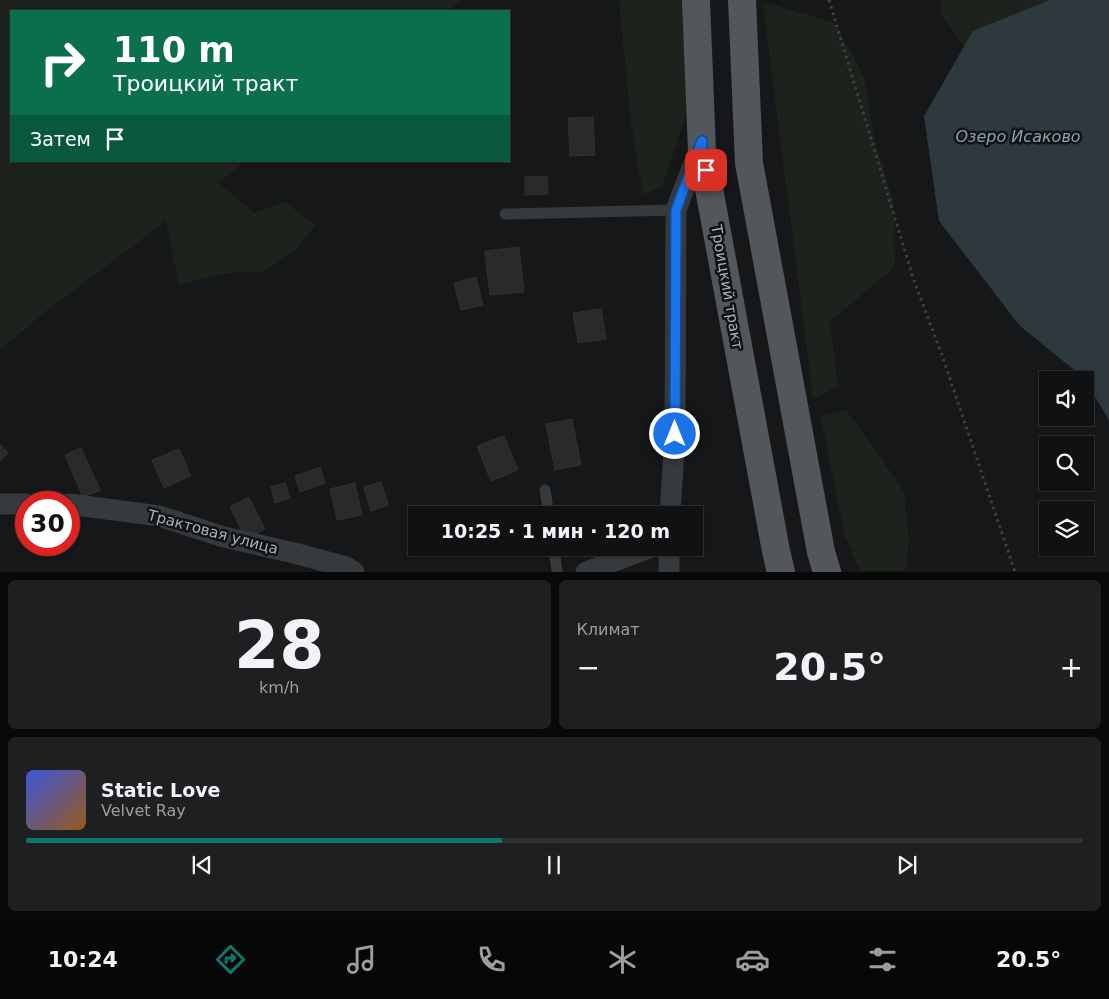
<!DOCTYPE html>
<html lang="ru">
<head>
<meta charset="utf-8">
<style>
	body { margin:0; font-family:"DejaVu Sans",sans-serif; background:#1e1f20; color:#f1f3f6; height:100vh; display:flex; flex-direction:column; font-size:19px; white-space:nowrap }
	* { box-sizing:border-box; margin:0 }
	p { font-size:16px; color:#9c9d9f }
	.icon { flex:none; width:28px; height:28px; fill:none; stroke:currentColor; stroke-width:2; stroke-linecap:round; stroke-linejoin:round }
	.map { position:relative; height:572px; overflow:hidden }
	.side { display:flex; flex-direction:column; gap:8px; padding:8px; background:#09090a; flex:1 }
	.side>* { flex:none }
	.top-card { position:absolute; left:10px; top:10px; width:500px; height:152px; border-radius:0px; box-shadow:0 1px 4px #0004,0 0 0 1px #303132; background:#0b6e4f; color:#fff; overflow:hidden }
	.buttons { position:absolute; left:1039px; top:371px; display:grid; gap:10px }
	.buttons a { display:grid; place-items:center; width:55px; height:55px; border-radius:0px; background:#101112; box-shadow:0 1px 4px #0004,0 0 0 1px #303132; font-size:25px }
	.speed { position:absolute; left:15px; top:491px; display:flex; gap:10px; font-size:25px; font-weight:700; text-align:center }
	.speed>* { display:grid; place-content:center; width:65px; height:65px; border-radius:50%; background:#101112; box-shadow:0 1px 4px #0004,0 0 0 1px #303132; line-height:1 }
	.speed .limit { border:8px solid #d22; background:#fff; color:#111 }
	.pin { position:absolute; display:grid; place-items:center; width:42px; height:42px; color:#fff; margin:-21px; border-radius:10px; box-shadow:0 2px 8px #0006 }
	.me { position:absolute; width:55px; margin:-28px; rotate:0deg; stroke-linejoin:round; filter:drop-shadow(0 0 4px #0008) }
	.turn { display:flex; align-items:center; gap:18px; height:105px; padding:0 20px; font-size:22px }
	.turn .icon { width:65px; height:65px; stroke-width:2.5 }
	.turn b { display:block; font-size:35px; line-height:42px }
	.then { display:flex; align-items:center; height:48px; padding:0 20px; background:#0003; gap:10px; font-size:19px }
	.big { font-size:38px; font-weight:800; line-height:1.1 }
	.side .widget { flex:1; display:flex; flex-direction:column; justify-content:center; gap:8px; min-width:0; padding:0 18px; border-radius:8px; background:#1e1f20 }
	.side .dial { align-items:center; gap:0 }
	.dial b { font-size:65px; line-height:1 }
	.song { display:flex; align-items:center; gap:15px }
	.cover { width:60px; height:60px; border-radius:8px; background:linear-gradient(135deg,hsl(230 70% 55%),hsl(30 70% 35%)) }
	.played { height:5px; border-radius:2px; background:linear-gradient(90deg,#0f766e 45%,#303132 45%) }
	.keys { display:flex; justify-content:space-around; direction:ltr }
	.heat { display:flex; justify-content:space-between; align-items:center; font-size:28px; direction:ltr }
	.side .tiles { flex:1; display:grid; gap:8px; grid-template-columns:1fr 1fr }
	.widget:last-child { grid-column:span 2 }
	.trip { position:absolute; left:408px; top:506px; width:295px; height:50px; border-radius:0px; background:#101112; box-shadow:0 1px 4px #0004,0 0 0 1px #303132; font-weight:800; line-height:50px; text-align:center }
	.menu { display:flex; height:80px; justify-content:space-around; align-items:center; background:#060707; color:#9c9d9f }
	.menu .icon { width:35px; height:35px }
	.menu .active { color:#0f766e }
	.menu b { font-size:22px; color:#f1f3f6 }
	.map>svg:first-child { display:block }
	.green { fill:#1d231c }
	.water { fill:#2d393c }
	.building { fill:#292a2c; stroke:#303134 }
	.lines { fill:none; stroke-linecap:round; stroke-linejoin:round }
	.path { stroke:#3d4144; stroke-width:3; stroke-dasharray:2.5 4; stroke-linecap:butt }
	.service { stroke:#373a3d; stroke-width:11 }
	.minor { stroke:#373a3d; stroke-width:21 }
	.primary { stroke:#53575c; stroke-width:28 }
	.route-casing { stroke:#114b97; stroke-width:12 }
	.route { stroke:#1a73e8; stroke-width:9 }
	.labels { text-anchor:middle; stroke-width:5; stroke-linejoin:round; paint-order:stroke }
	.street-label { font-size:15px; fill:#a9b1b8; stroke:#111213 }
	.water-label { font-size:16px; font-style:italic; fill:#80a6b2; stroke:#111213 }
</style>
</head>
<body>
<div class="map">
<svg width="1109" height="572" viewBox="0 0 1109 572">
	<rect width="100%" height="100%" fill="#161718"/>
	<path class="green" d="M0,0H461L446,11H11V161H246L216,184L219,183L254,213L285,202L315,225L298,248L262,272H234L179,284L166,221L46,311L0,350Z
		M619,0H685L689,105L662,187L643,194L631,122Z
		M940,0H1109L989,83L942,15Z
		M763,2L835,23L864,77L876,146L893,199L895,267L830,321L838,386L813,399Z
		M846,410L875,449L904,492L909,541L905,571H860L844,533L821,416Z"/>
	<path class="water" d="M1050,0H1109V420L1083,377L1020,326L939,221L924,116L973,31Z"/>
	<path class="building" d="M593,117L595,155L570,156L568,118Z
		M547,176L548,194L525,195V177Z
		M519,247L524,292L490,295L485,251Z
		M476,277L483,305L461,310L454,283Z
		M601,309L606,339L578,343L573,313Z
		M572,419L581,465L555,470L546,424Z
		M504,436L518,470L491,481L477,446Z
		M0,444L8,453L0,461Z
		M81,448L100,490L83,497L65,455Z
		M179,449L191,476L164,488L152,460Z
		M320,467L325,483L300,492L295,476Z
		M381,482L388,505L371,511L364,487Z
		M285,483L290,498L275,503L271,487Z
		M355,483L362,515L337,520L330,489Z
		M249,497L265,529L246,539L230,507Z"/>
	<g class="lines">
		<path class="path" d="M829,0L914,281L942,355L1015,572"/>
		<path class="service" d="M505,214L676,210
			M545,490L549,515
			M554,548L557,572"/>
		<path class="minor" d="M0,504H26
			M69,504L159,516L224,537L294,553L346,567L354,572
			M670,515L675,434L676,210L702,142
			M669,548V572
			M586,572L649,548"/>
		<path class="primary" d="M696,0L702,151L776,551L781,572
			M742,0L749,163L821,552L827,572"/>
	</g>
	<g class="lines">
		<g class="route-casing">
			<path id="route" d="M675,434L676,210L702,141V151L706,170"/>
		</g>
		<use href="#route" class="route"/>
	</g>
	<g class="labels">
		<g class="street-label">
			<text transform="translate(727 287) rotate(80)" y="5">Троицкий тракт</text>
			<text transform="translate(213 532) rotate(15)" y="5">Трактовая улица</text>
		</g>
		<g class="water-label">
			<text x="1018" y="142">Озеро Исаково</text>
		</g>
	</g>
</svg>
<div class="buttons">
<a><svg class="icon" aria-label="sound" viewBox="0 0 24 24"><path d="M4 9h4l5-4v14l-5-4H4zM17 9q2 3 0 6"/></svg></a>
<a><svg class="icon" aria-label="search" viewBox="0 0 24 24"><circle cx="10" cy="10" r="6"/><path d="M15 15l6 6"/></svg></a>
<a><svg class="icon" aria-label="layers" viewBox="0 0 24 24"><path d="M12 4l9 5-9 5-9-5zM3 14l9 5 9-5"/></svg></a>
</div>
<div class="speed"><div class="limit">30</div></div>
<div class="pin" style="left:706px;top:170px;background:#d93025"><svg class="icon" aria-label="arrive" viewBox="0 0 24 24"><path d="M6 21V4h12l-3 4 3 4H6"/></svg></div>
<svg class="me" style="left:675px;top:434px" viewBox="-20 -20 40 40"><circle r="17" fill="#1a73e8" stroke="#fff" stroke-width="3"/><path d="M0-11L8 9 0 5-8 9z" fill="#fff"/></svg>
<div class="trip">10:25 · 1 мин · 120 m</div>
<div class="top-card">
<div class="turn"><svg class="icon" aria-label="right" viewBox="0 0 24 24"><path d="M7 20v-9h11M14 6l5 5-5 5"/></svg><div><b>110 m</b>Троицкий тракт</div></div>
<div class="then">Затем<svg class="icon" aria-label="arrive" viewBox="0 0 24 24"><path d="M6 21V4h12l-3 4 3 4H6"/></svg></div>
</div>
</div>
<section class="side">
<div class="tiles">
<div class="widget dial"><b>28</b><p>km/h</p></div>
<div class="widget"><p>Климат</p>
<div class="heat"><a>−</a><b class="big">20.5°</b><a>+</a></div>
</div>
<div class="widget">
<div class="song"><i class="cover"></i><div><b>Static Love</b><p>Velvet Ray</p></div></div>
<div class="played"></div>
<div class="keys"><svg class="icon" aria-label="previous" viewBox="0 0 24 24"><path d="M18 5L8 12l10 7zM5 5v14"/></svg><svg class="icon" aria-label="pause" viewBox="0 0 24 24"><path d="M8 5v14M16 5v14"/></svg><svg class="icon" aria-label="next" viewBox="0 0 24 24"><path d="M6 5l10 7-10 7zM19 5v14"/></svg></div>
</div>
</div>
</section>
<nav class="menu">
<b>10:24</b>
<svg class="icon active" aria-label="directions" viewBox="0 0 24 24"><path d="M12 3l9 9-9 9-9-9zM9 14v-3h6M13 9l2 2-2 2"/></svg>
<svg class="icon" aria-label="music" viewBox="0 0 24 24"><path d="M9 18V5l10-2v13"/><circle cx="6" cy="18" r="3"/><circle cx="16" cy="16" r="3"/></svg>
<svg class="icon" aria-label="phone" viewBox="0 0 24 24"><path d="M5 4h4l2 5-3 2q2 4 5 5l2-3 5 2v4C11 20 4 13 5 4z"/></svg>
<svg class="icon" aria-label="climate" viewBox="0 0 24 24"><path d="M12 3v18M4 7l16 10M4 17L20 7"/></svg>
<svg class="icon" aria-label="car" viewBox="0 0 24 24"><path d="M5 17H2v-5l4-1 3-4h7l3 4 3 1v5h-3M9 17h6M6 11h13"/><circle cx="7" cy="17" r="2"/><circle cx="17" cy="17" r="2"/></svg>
<svg class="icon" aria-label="filters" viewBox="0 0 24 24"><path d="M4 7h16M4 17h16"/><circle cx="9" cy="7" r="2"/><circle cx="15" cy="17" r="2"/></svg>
<b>20.5°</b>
</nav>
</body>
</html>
